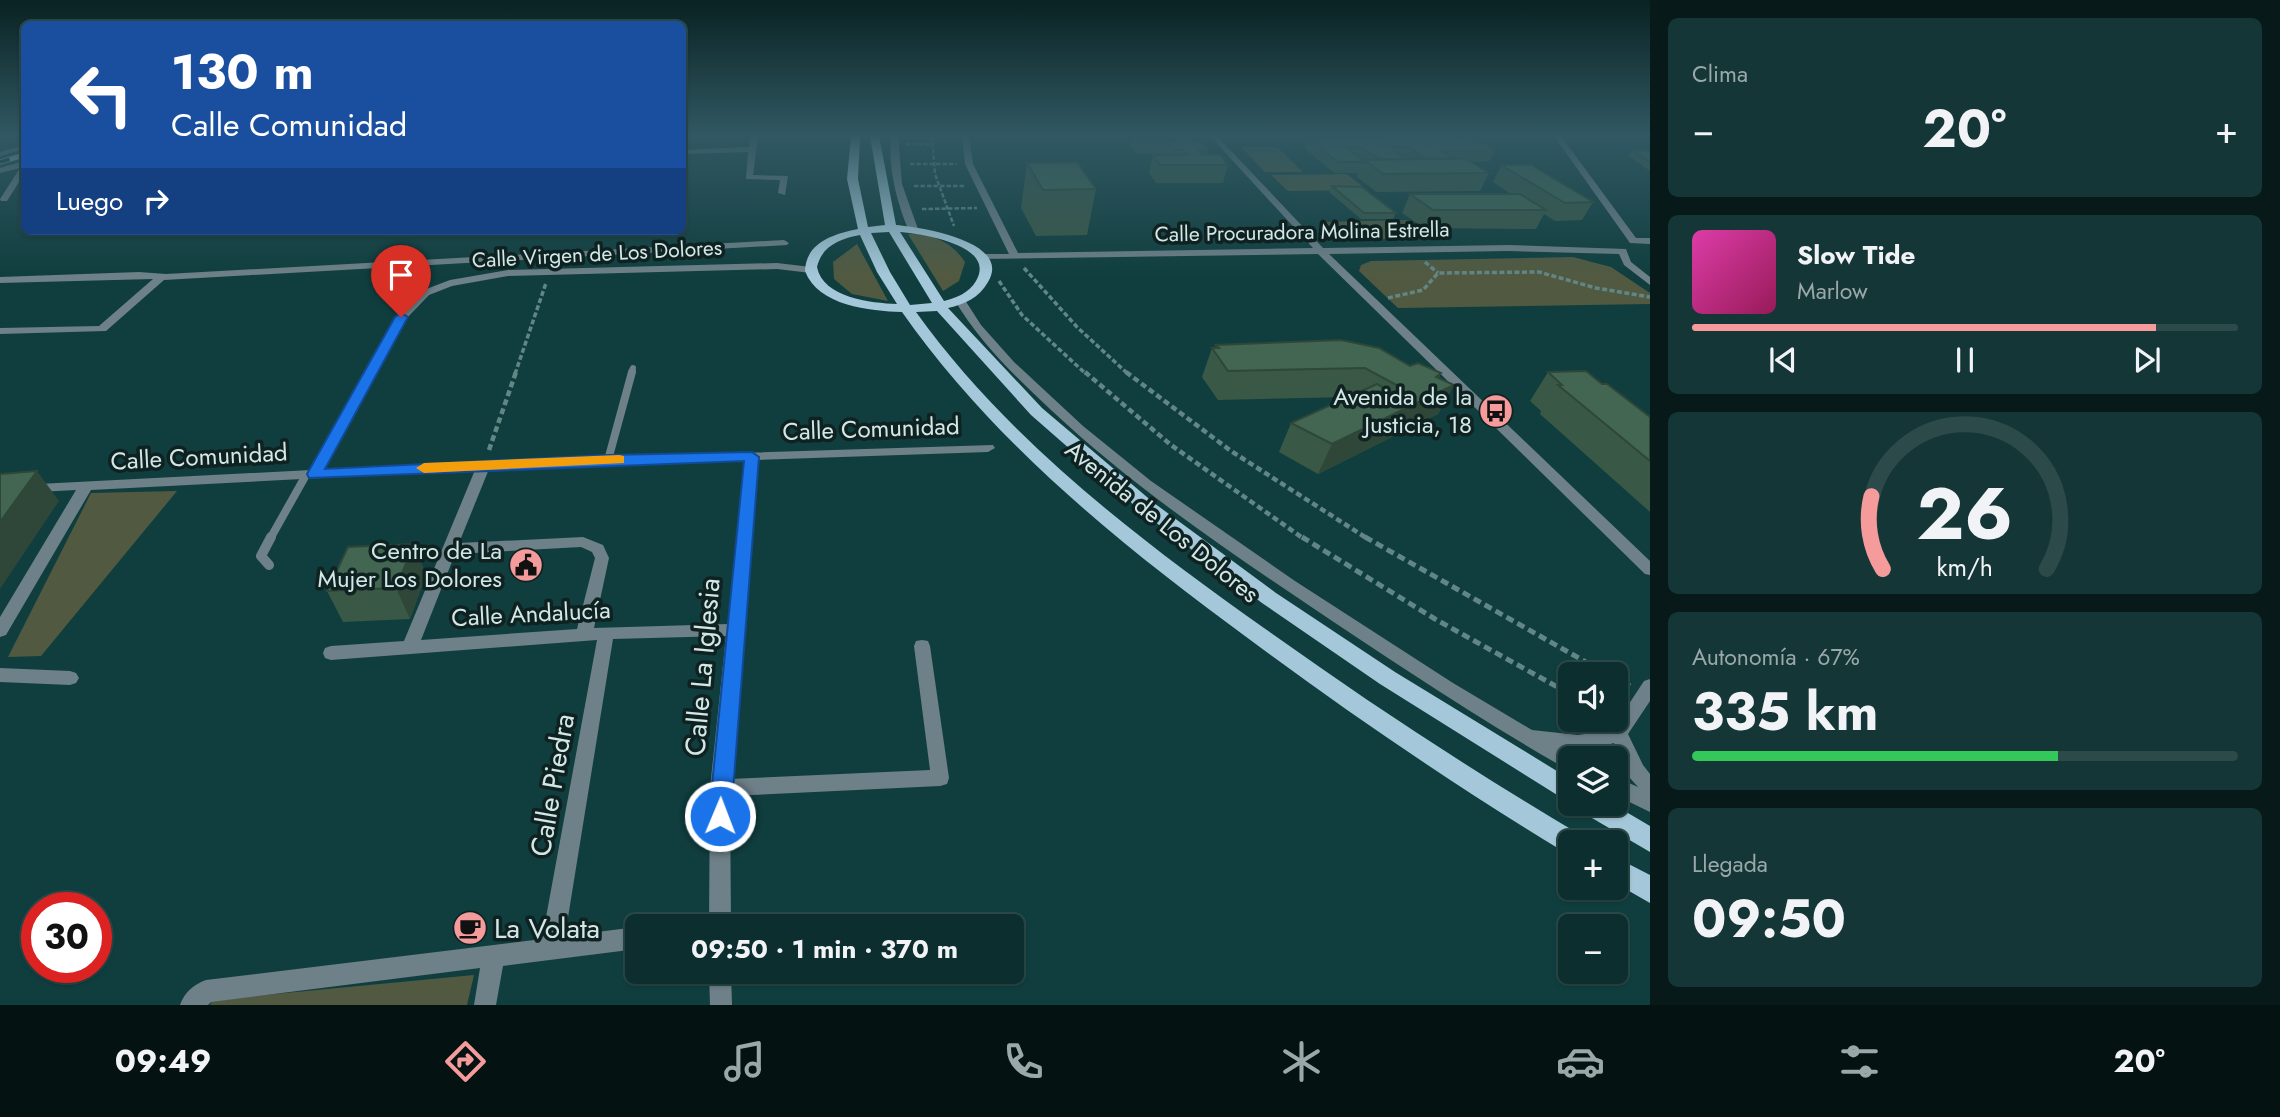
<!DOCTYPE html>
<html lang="es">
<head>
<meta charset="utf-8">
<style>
	body { margin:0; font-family:Jost,sans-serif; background:#153636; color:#f1f3f6; height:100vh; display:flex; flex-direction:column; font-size:26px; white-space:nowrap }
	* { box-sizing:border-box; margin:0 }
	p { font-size:23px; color:#9aa8aa }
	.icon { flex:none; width:38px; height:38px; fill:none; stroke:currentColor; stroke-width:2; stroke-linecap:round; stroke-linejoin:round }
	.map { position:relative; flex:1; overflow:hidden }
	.side { display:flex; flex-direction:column; gap:18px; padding:18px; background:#071919; width:630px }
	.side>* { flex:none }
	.banner { position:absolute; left:21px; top:21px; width:665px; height:214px; border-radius:10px; box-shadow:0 2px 5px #0004,0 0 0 2px #2c4a4a; background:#1a4fa0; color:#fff; overflow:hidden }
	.controls { position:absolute; left:1558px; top:662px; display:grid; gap:14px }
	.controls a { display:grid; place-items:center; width:70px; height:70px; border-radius:10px; background:#0c2e2e; box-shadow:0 2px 5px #0004,0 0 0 2px #2c4a4a; font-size:35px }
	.speed { position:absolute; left:21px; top:892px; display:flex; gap:14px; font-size:35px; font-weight:700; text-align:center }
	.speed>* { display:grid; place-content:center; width:91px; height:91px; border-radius:50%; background:#0c2e2e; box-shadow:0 2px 5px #0004,0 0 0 2px #2c4a4a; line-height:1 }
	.speed .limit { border:10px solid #d22; background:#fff; color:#111 }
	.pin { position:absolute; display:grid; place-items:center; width:60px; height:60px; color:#fff; margin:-72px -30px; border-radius:50% 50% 50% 0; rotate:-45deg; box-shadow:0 0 7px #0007 }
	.pin .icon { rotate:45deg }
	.me { position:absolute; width:77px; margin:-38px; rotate:1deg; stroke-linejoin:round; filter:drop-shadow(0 0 5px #0008) }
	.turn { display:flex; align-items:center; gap:24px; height:147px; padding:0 35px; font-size:32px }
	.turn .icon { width:91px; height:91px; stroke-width:2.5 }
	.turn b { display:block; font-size:49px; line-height:60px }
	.then { display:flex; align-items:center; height:66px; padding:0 35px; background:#0003; gap:14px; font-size:26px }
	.big { font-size:52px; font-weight:700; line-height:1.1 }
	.side .tile { flex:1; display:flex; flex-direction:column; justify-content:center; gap:10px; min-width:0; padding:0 24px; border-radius:10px; background:#153636 }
	.side .dial { align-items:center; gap:0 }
	.dial svg { height:182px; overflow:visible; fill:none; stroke:#2c4a4a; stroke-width:7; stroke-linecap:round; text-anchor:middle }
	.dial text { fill:#f1f3f6; stroke:none }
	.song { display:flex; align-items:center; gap:21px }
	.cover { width:84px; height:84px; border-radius:10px; background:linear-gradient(135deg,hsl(320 70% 55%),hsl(330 70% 35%)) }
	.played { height:7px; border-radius:4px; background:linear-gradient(90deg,#f59b9c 85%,#2c4a4a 85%) }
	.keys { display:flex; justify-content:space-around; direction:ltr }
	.heat { display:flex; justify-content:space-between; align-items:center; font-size:38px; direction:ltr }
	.charge { height:10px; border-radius:5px; background:linear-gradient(90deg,#34c759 67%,#2c4a4a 0) }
	.trip { position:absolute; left:625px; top:914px; width:399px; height:70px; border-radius:10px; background:#0c2e2e; box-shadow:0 2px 5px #0004,0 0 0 2px #2c4a4a; font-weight:700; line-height:70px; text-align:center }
	.tab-bar { display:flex; height:112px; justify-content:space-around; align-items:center; background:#051212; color:#9aa8aa }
	.tab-bar .icon { width:49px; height:49px }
	.tab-bar .active { color:#f59b9c }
	.tab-bar b { font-size:32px; color:#f1f3f6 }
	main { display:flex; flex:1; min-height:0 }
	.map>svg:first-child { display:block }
	.green { fill:#515a41 }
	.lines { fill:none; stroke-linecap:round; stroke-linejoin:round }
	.path-far3 { stroke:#628686; stroke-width:2.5; stroke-dasharray:4.5 2; stroke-linecap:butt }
	.path-far2 { stroke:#628686; stroke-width:3.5; stroke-dasharray:5 2.5; stroke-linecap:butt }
	.path-far1 { stroke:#628686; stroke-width:4.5; stroke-dasharray:6 3.5; stroke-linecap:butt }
	.path { stroke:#628686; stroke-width:5; stroke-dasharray:8 4.5; stroke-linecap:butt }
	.lane-far2 { stroke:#6e8088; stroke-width:6 }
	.lane-far1 { stroke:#6e8088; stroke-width:8 }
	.lane { stroke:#6e8088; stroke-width:10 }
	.street { fill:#6e8088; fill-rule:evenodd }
	.primary { fill:#a4c8d9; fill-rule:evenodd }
	.rail-casing { stroke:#b2cdcc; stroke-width:5 }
	.rail { stroke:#0f2221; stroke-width:3.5; stroke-dasharray:10; stroke-linecap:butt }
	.wall { fill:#395846 }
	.shaded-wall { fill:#2e4739 }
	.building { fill:#426651; stroke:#2e4739; stroke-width:2 }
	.route { fill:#1a73e8; stroke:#114b97; stroke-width:2 }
	.slow { fill:#f59e0b }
	.labels { text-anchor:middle; stroke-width:7; stroke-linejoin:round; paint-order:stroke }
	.far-street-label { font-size:21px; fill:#d1e8e7; stroke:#0f2221 }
	.poi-label { font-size:24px; fill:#d1e8e7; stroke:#0f2221; text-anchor:end }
	.street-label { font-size:24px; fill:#d1e8e7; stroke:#0f2221 }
	.near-street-label { font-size:28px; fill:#d1e8e7; stroke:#0f2221 }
	.near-poi-label { font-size:28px; fill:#d1e8e7; stroke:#0f2221; text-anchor:start }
</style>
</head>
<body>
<main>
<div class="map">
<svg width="1650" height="1005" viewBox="0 0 1650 1005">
	<rect width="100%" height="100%" fill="#103e3e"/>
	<path class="green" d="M1241,147H1277L1303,172H1265Z
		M1347,174L1367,190L1288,191L1271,175Z
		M1409,220L1431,238L1342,240L1323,222Z
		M908,234C932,233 952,242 965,262L959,281L943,291Z
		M857,244L888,301L852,294L834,279L833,262Z
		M1573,257L1611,267L1650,293V304L1398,308L1359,271L1361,265L1371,261Z
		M177,491L41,656L8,657L91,493Z
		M474,975L467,1005H210L212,1000Z"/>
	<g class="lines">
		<path class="path-far3" d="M932,136L935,174L954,226
			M906,144H932
			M910,164H957
			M914,186H965
			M922,209L977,208"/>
		<path class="path-far2" d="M1425,262L1438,273
			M1024,268L1077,327L1128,374
			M999,281L1022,315L1086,374
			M1388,298L1423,290L1438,273L1539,272L1596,288L1650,297
			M515,374L546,283"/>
		<path class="path-far1" d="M1085,372L1171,445L1304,539
			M1126,372L1231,451L1368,539
			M489,450L516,372"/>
		<path class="path" d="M1302,537L1435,619L1570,694
			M1365,537L1607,674
			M1615,678L1630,686"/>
		<path class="lane-far2" d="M631,374L633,368"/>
		<path class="lane-far1" d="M608,460L632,372
			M270,539L306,475"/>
		<path class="lane" d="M269,565L261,556L271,537"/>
		<path class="street" d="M751,136H758L753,175L788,176L785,195L778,193L780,180L746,179L748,152L682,154V150L749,147Z
			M891,136H898L902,184L918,229L916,231L908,229C896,199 888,168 891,136Z
			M962,136H969L973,164L1018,253L1313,248L1210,136H1217L1323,248L1508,245L1626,249L1631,262L1650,277V285L1624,265L1619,254L1508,251L1329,254L1650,561V575L1645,574L1318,254L978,259L976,257L981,254H1009L965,164Z
			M1554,136H1561L1636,238H1650V244L1630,243Z
			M24,145V149L0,156V152Z
			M24,161V174L7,201H1L0,199L20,168L0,173V168Z
			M784,240L789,243L787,245L164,280L106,331L0,334V328L99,326L153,279L0,283V277L139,272L166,274Z
			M777,263L811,267L816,270L811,273L777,269L508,276L452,286L429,295L407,318L324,469L484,461L993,445L995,448L988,452L758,460L730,779L930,770L914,646L916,641L922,640L928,641L930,646L949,778L947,784L940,786L730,796L731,926H709L710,788L726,636L613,639L565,936L637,927V949L503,966L496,1005H474L480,968L211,1002L208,1005H180C184,993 194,984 206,980L542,939L597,640L331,660L325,658L323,653L325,648L331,646L404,641L475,470L91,490L6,635L0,637V617L76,490L0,494V486L311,470L397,317L421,291L450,280L508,270ZM745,460L728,624L594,628L609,558L603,545L583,537L459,543L489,469ZM581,547L592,552L595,558L577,629L421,640L455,554Z
			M959,296L963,297L981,325L1014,362L1083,426L1151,481L1295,581L1453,683L1532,730L1578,735L1604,731L1621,716L1644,681L1650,679V701L1628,734L1643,765L1650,774V812L1615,795V777L1638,787L1629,777L1614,743L1589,750H1567L1578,758H1570V769L1563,767C1474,716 1389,659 1304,602C1216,543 1129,483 1051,410C1015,376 979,342 954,299Z
			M0,668L70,671L76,673L79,678L76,683L70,685L0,682Z
			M709,971H731L732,1005H710Z"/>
		<path class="primary" d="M851,136H860L858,179L868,227L885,225L870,136H879L896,225C919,227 1013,241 988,282C979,298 965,304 948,308L1042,408L1154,503L1276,593L1395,672L1570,779V803L1380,684L1262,603L1142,512L1031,415L937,311L916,312C1008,440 1137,538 1264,628C1366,701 1471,770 1579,834L1582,842H1570V854L1561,850C1454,785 1350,714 1249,639C1121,545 994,443 902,312C870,311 818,306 805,271C806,242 834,234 858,229L847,179ZM889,232L932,303L910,305L890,272L871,233ZM900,232C922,234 997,245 976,281C969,293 956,298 944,301ZM860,235L877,272L897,304C871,303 823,298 817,267C822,246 839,239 860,235Z
			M1577,803H1611L1650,826V852L1580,811Z
			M1615,857L1650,875V903L1615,883Z"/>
		<g class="rail-casing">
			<path id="rail" d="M0,162L24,155"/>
		</g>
		<use href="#rail" class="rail"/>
	</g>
	<path class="wall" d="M1132,136H1202L1203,137L1201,142L1208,150L1207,155L1228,165L1223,183H1156L1149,173L1153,155H1161L1162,154H1137L1130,145Z
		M1271,136H1452L1450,140L1495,150L1490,161L1470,162L1489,173L1480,191L1376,192L1357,177L1358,173H1334L1305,149L1307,141L1278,142Z
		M1633,150L1650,151V171L1629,156Z
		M1027,163L1096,189L1087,235L1036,236L1021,208Z
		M1501,165L1593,202L1582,220L1555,221L1544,214L1536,229L1424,228L1402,213L1410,194H1511L1493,182Z
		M1332,186L1396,213L1393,219H1361L1329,192Z
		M1216,345L1410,366L1441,373L1439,378L1454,385L1438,414L1318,474L1279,452L1291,423L1349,397L1218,400L1202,377L1212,348H1215Z
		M1548,372L1602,384L1650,417V512L1540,414L1541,411L1530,401Z
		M414,544L426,575L410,619L343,622L327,591Z"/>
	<path class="shaded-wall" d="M1441,373L1429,397L1454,385L1438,414L1318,474L1332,444Z
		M37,471L59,501L0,589V522Z
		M414,544L426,575L410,619L396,588Z"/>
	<path class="building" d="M1139,136H1202L1203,137H1187L1191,141L1200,140L1208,150L1198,151L1203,155H1220L1228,165H1160L1153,155H1187L1183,150H1173L1165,141H1175L1171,137H1140Z
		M1308,138L1476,140L1495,150L1442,151L1455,159H1425L1410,147H1391L1406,159H1379L1362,148L1346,147L1363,160V162H1338Z
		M1633,150L1650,151V162Z
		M1465,158L1489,173L1383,174L1364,160Z
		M1077,162L1096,189L1043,190L1027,163Z
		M1501,165H1531L1593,202L1565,203Z
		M1332,186L1362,187L1396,213H1364Z
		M1410,194H1520L1546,210H1433Z
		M1341,340L1379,348L1410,366L1418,363L1441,373L1436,377L1454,385L1332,444L1291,423L1377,384L1392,393L1402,388L1365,368L1228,371L1212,348H1219L1216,345Z
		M1586,371L1602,384H1607L1650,417V461L1558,385H1562L1548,372Z
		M37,471L0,522V474Z
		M414,544L396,588L327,591L348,547Z"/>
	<linearGradient id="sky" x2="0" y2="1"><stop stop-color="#092222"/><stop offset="0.49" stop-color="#315863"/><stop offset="1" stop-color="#315863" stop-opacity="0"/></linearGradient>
	<rect width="1650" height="276" fill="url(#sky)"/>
	<path class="route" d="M401,313L408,317L325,469L608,455L752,452L759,457L731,816L728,823L720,826L712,823L709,816L744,461L309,478L307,474L395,317Z"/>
	<path class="slow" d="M619,455L624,456V463L424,473L416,468L424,463Z"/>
	<defs>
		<g id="bus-disc" transform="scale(1.75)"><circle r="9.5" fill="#f59b9c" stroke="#0f2221"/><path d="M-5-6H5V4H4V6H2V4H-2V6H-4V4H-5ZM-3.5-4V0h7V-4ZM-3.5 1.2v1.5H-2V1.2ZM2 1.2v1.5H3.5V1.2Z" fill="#111"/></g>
		<g id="civic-disc" transform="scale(1.75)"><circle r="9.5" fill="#f59b9c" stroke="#0f2221"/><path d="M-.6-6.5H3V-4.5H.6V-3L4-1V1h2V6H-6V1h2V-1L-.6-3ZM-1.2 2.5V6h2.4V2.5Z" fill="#111"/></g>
		<g id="cafe-disc" transform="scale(1.75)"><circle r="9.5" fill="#f59b9c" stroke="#0f2221"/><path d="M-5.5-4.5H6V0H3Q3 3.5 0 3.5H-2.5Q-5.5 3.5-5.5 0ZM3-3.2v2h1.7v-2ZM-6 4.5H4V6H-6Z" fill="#111"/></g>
	</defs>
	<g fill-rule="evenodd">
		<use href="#bus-disc" x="1496" y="411"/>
		<use href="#civic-disc" x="526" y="565"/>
		<use href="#cafe-disc" x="470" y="928"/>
	</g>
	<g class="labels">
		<g class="far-street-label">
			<text transform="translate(1302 232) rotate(-1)" y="7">Calle Procuradora Molina Estrella</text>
			<text transform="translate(597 254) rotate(-3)" y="7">Calle Virgen de Los Dolores</text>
		</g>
		<g class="poi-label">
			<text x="1472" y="405">Avenida de la<tspan x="1472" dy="28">Justicia, 18</tspan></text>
			<text x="502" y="559">Centro de La<tspan x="502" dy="28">Mujer Los Dolores</tspan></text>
		</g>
		<g class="street-label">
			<text transform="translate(871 429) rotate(-2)" y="8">Calle Comunidad</text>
			<text transform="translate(199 457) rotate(-3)" y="8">Calle Comunidad</text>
			<text transform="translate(1162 522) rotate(39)" y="8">Avenida de Los Dolores</text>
			<text transform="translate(531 614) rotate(-3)" y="8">Calle Andalucía</text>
		</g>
		<g class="near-street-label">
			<text transform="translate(702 667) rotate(-85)" y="10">Calle La Iglesia</text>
			<text transform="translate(552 785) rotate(-80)" y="10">Calle Piedra</text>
		</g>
		<g class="near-poi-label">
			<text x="494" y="938">La Volata</text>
		</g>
	</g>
</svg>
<div class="controls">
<a><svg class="icon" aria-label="sound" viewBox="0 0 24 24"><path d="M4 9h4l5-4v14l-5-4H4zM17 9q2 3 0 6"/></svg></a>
<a><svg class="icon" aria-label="layers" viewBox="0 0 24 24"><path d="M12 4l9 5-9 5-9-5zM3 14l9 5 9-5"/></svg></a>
<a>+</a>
<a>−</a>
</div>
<div class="speed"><div class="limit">30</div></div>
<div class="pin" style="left:401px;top:317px;background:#d93025"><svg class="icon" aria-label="arrive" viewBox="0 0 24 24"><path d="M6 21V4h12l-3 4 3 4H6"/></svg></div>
<svg class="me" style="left:720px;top:816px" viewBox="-20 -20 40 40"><circle r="17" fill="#1a73e8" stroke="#fff" stroke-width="3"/><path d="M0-11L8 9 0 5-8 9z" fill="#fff"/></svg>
<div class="trip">09:50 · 1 min · 370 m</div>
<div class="banner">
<div class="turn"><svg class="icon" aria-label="left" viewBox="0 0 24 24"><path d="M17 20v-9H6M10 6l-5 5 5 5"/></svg><div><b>130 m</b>Calle Comunidad</div></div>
<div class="then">Luego<svg class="icon" aria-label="right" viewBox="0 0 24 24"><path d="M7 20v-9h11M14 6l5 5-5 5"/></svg></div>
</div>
</div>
<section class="side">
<div class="tile"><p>Clima</p>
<div class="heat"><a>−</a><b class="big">20°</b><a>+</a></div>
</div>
<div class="tile">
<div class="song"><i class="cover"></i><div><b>Slow Tide</b><p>Marlow</p></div></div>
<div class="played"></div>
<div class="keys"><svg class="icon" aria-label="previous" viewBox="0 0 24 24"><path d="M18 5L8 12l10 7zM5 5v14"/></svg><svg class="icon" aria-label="pause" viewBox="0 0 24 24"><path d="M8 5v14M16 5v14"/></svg><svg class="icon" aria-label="next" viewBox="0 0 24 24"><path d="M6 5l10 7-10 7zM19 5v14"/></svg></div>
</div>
<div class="tile dial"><svg viewBox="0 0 100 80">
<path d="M14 69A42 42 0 1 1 86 69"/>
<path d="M14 69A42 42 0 0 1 9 37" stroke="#f59b9c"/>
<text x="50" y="56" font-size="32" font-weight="700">26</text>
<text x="50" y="72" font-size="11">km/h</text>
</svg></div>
<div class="tile"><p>Autonomía · 67%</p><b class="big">335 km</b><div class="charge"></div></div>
<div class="tile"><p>Llegada</p><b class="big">09:50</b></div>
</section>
</main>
<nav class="tab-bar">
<b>09:49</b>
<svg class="icon active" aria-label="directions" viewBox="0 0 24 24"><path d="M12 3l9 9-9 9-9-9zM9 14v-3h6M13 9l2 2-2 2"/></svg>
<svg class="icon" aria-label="music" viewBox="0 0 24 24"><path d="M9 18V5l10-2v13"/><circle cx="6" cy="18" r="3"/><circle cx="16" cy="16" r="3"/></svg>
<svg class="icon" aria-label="phone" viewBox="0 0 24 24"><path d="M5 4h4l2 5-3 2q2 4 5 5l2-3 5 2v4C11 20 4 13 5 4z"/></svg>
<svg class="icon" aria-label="climate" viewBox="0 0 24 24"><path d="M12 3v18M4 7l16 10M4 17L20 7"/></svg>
<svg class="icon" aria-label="car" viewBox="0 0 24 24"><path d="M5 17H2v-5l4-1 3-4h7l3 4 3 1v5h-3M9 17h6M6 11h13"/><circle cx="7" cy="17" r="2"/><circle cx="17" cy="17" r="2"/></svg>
<svg class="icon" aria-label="filters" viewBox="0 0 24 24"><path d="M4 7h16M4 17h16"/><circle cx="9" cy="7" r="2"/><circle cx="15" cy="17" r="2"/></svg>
<b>20°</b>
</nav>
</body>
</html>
